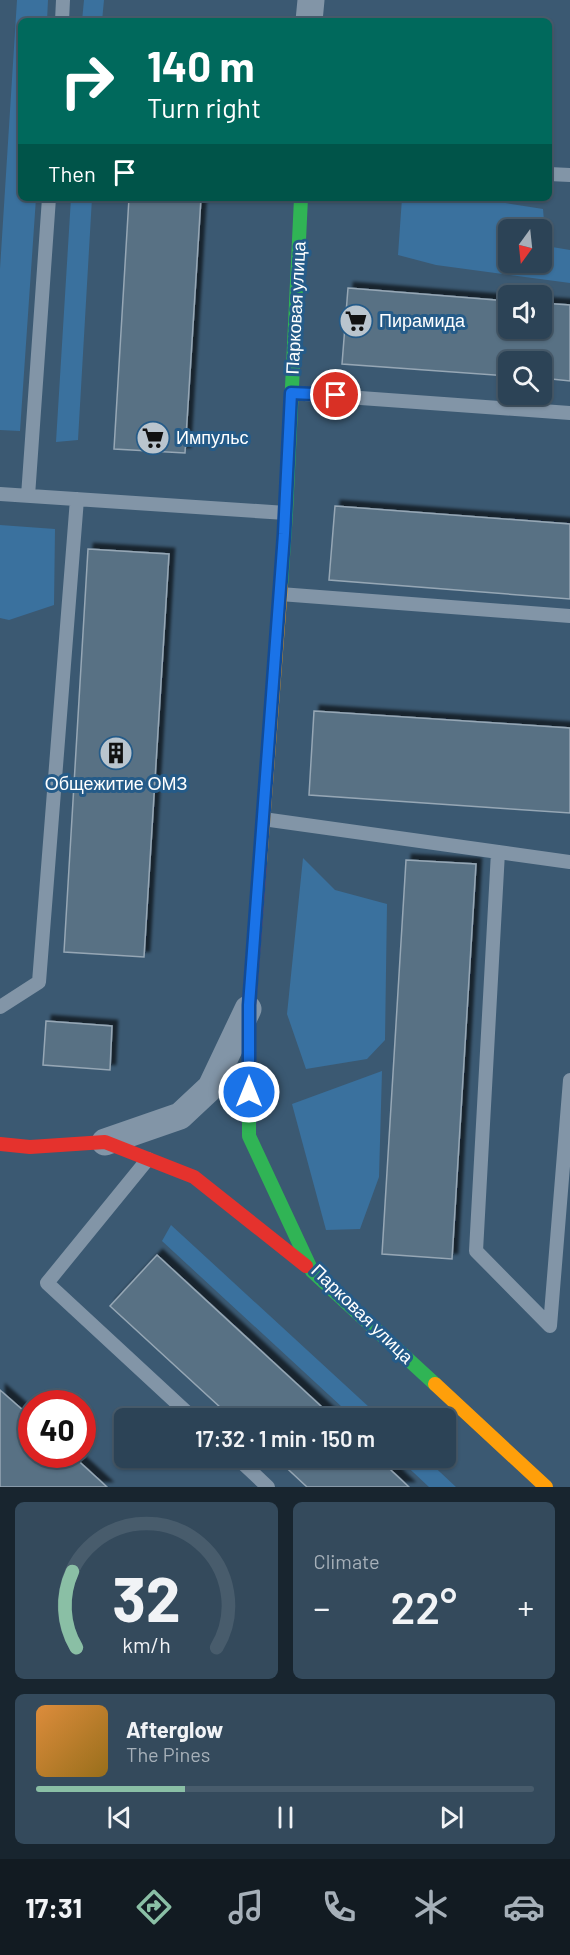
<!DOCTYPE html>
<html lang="en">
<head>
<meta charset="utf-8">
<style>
	body { margin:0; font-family:Barlow,sans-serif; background:#344a5c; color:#f1f3f6; height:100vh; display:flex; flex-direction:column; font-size:22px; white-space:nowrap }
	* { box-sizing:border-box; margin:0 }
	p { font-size:20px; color:#a6b0b9 }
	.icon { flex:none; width:33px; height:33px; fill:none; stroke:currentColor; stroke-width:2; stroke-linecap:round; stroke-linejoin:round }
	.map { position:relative; height:1487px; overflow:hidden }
	.side { display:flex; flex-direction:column; gap:15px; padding:15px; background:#18252f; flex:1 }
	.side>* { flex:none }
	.hud { position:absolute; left:18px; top:18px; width:534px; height:183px; border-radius:9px; box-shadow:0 2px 4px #0004,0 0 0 2px #485c6c; background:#00695c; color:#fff; overflow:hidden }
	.needle { width:39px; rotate:195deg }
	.controls { position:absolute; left:498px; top:219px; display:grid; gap:12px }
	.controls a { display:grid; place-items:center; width:54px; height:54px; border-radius:9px; background:#2c4356; box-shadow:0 2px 4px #0004,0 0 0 2px #485c6c; font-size:30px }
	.speed { position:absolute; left:18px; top:1390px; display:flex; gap:12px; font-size:30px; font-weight:700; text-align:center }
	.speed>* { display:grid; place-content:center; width:78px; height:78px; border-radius:50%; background:#2c4356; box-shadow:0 2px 4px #0004,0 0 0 2px #485c6c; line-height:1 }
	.speed .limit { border:9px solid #d22; background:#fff; color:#111 }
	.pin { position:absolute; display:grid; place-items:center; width:51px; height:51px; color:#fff; margin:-26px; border:3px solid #fff; border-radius:50%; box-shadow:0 2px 6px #0007 }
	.me { position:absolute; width:66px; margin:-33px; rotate:0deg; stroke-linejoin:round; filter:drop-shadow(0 0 4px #0008) }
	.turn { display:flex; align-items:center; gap:21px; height:126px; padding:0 30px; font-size:27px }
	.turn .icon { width:78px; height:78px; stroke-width:2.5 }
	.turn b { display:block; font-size:42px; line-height:51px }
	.then { display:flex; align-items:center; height:57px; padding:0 30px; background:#0003; gap:12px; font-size:22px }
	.big { font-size:45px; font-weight:600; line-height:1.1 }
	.side .card { flex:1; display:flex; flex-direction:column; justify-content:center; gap:9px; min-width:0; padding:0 21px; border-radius:9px; background:#344a5c }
	.side .dial { align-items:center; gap:0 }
	.dial svg { height:156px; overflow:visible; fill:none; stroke:#485c6c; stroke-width:7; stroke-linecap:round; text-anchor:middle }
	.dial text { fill:#f1f3f6; stroke:none }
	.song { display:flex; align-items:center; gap:18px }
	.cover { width:72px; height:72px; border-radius:9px; background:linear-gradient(135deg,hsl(30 70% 55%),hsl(40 70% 35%)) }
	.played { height:6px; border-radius:3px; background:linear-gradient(90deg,#8abfa5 30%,#485c6c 30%) }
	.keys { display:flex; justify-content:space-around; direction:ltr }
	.heat { display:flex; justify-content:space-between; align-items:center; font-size:33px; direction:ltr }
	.side .tiles { flex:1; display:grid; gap:15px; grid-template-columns:1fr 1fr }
	.card:last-child { grid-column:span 2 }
	.trip { position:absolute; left:114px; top:1408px; width:342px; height:60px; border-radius:9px; background:#2c4356; box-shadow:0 2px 4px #0004,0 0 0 2px #485c6c; font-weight:600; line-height:60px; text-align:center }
	.tab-bar { display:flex; height:96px; justify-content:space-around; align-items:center; background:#121b22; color:#a6b0b9 }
	.tab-bar .icon { width:42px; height:42px }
	.tab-bar .selected { color:#8abfa5 }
	.tab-bar b { font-size:27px; color:#f1f3f6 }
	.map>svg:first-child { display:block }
	.green { fill:#3a719e; fill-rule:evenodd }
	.building { fill:#597184; stroke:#96a7b5; stroke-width:1.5; filter:url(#shadow) }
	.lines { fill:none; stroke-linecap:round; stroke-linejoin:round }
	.lane { stroke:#8295a7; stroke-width:14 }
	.street { stroke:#8295a7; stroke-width:27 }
	.fast { stroke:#30b455; stroke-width:14 }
	.slow { stroke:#ff9f0a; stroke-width:14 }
	.jam { stroke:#e5322d; stroke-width:14 }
	.route-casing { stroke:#114b97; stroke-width:15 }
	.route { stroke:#1a73e8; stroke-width:10 }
	.labels { text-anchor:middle; stroke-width:6; stroke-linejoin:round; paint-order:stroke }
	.street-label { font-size:18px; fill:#fff; stroke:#255b88 }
	.poi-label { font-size:18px; fill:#fff; stroke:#255b88; text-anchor:start }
</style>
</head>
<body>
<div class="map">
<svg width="570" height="1487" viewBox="0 0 570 1487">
	<defs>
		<filter id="shadow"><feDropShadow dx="5.5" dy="-5.5" stdDeviation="1.5" flood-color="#0009"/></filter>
	</defs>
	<rect width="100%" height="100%" fill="#3b5972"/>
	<path class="green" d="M17,0H48L47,21H21V198H36L20,431L0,430V269Z
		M84,0H104L102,21H82Z
		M71,198H92L78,440L56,442Z
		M402,198H474L543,209L546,246L570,250V283L436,265L398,255ZM508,230H542V262H508Z
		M0,525L55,529L54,605L9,620L0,618Z
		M303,858L335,890L387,904L385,1040L367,1059L306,1069L287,1014Z
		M382,1071L379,1177L360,1229L326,1230L292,1104Z
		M171,1225L382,1419H355L162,1241Z
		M398,1458H425L456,1487H429Z"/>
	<path class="building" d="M129,198H201L185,453L114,449Z
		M348,288L508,301V328H542V303L570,305V381L542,378V362H508V376L342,364Z
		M335,506L570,524V599L329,580Z
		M88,549L169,554L144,957L64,952Z
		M314,711L570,728V813L309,795Z
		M406,860L476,864L452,1259L382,1254Z
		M46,1021L112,1026L110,1070L43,1065Z
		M157,1255L335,1419H233L110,1306Z
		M0,1390L32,1418V1455H72L107,1487H0Z
		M276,1458H378L409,1487H307Z"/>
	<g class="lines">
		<path class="lane" d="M62,21L63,0
			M549,174L570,175
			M291,393L570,413
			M0,494L286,513
			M28,496L49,198
			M280,594L570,616
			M263,819L570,862
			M498,852L476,1251L550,1326L570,1080
			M0,1007L39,982L77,499
			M148,1159L47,1283L194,1419
			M237,1458L268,1487"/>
		<path class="street" d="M309,21L311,0
			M105,1142L180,1116L211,1087L248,1009"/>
		<path class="fast" d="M281,586L286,513L301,198
			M249,1044V1136L312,1271L435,1384"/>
		<path class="slow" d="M260,863L281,586
			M435,1384L546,1487"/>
		<path class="jam" d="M249,1044V1005L260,863
			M0,1144L30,1147L105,1142L194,1177L306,1266"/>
	</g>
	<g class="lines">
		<g class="route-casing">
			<path id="route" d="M249,1092V1005L284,534L291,393L336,395"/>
		</g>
		<use href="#route" class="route"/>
	</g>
	<defs>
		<g id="supermarket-disc" transform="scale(1.725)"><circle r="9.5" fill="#bac5ce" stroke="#255b88"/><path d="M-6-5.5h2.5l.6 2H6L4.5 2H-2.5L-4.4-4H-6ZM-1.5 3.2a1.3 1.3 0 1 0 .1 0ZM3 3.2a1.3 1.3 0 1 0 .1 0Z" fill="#111"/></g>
		<g id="building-disc" transform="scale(1.725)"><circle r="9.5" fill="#bac5ce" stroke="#255b88"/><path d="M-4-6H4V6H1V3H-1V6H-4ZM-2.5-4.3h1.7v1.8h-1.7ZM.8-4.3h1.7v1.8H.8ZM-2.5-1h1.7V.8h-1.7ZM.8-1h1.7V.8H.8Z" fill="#111"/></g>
	</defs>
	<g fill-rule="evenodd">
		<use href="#supermarket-disc" x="356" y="321"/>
		<use href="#supermarket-disc" x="153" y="438"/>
		<use href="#building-disc" x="116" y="753"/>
	</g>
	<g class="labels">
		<g class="street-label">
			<text transform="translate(296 308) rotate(-87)" y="6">Парковая улица</text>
			<text transform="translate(362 1314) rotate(44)" y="6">Парковая улица</text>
		</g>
		<g class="poi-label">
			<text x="379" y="327">Пирамида</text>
			<text x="176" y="444">Импульс</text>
			<text x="116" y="790" text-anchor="middle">Общежитие ОМЗ</text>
		</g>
	</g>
</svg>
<div class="controls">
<a><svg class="needle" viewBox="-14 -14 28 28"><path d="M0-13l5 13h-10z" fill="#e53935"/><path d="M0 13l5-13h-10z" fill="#a6b0b9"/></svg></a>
<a><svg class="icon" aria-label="sound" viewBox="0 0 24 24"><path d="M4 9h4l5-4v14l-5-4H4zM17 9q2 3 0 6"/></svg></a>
<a><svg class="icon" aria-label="search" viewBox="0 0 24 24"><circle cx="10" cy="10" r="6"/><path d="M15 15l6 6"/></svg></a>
</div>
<div class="speed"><div class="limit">40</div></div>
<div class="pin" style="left:336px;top:395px;background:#d93025"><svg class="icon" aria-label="arrive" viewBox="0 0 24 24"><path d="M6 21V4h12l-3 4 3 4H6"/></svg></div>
<svg class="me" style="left:249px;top:1092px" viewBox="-20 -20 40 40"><circle r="17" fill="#1a73e8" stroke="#fff" stroke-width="3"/><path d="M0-11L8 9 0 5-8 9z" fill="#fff"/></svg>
<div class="trip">17:32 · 1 min · 150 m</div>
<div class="hud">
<div class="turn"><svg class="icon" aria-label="right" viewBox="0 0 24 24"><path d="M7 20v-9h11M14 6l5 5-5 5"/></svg><div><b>140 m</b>Turn right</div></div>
<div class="then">Then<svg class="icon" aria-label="arrive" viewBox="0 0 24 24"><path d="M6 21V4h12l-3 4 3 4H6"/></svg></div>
</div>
</div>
<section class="side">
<div class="tiles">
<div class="card dial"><svg viewBox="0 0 100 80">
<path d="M14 69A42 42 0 1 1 86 69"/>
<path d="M14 69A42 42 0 0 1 12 30" stroke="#8abfa5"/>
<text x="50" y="56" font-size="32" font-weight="700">32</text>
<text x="50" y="72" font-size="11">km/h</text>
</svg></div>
<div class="card"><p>Climate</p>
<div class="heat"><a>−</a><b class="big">22°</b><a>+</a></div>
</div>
<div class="card">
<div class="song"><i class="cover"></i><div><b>Afterglow</b><p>The Pines</p></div></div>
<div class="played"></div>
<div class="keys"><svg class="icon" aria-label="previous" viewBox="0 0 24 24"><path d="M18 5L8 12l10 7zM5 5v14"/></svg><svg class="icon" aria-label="pause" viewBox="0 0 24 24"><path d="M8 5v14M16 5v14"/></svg><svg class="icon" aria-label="next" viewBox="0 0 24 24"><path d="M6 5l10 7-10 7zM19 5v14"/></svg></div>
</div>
</div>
</section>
<nav class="tab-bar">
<b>17:31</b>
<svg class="icon selected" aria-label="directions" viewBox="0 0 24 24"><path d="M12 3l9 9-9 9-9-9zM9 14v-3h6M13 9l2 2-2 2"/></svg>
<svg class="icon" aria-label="music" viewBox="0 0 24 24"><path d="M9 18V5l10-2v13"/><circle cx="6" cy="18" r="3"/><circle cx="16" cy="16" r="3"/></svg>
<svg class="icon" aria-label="phone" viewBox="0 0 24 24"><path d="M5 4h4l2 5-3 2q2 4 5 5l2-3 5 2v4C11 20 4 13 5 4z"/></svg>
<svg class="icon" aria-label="climate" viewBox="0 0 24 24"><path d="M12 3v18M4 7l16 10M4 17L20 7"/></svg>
<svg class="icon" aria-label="car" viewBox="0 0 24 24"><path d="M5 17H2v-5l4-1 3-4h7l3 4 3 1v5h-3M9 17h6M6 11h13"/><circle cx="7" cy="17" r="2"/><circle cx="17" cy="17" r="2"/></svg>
</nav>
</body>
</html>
